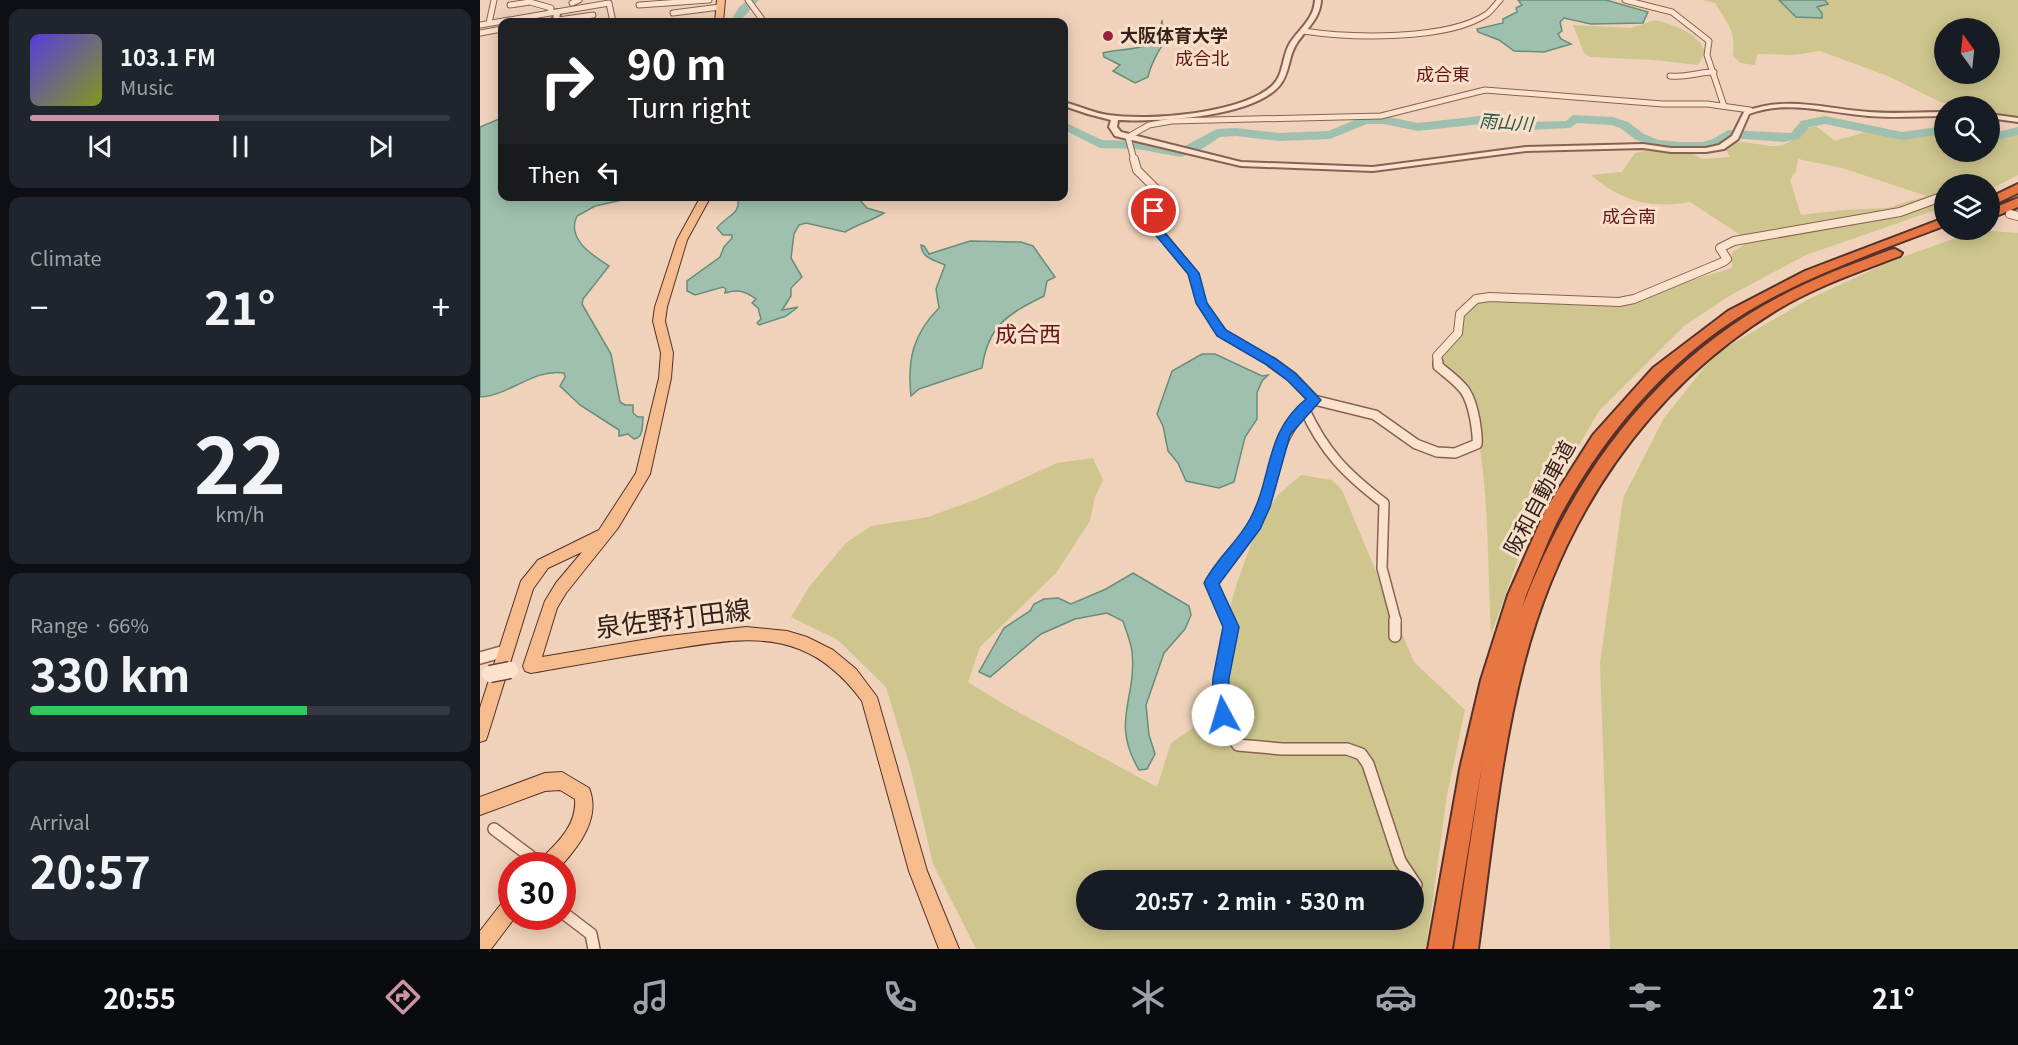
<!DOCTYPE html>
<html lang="en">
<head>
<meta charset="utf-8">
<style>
	body { margin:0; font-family:Georgia,"Noto Sans JP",serif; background:#20242c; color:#f1f3f6; height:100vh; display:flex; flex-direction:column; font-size:22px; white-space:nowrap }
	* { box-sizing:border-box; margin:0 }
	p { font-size:20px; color:#9ea1a6 }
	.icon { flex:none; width:33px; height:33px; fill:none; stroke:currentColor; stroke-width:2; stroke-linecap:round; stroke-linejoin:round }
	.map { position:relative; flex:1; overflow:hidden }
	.panel { display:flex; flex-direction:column; gap:9px; padding:9px; background:#0d0f14; width:480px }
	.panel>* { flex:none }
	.hud { position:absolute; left:18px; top:18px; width:570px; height:183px; border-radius:12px; box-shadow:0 3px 15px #0003; background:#202124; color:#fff; overflow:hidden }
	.needle { width:39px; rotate:345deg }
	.buttons { position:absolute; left:1454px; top:18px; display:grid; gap:12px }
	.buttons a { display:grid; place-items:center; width:66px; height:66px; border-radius:50%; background:#171b24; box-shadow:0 3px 15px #0003; font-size:30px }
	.speed { position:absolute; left:18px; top:852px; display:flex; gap:12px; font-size:30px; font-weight:700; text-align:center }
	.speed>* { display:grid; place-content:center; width:78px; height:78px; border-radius:50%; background:#171b24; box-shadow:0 3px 15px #0003; line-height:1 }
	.speed .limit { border:9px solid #d22; background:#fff; color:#111 }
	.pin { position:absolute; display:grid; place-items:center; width:51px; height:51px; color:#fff; margin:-26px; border:3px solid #fff; border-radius:50%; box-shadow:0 2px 6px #0007 }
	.me { position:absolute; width:66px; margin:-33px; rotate:354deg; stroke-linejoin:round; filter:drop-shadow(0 0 4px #0008) }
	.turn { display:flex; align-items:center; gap:21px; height:126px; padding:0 30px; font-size:27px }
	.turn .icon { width:78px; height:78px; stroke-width:2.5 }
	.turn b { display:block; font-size:42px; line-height:51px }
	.then { display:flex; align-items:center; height:57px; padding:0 30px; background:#0003; gap:12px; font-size:22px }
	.big { font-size:45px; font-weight:700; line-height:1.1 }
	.panel .tile { flex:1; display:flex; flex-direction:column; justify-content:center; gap:9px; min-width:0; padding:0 21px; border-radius:12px; background:#20242c }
	.panel .dial { align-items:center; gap:0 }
	.dial b { font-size:78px; line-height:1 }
	.song { display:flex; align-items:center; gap:18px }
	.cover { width:72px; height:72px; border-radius:9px; background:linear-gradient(135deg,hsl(250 70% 55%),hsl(70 70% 35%)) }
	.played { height:6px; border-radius:3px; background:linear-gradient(90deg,#ca94a4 45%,#363941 45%) }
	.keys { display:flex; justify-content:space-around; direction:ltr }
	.heat { display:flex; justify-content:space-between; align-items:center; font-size:33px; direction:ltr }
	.charge { height:9px; border-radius:4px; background:linear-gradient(90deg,#34c759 66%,#363941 0) }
	.trip { position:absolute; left:596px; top:870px; width:348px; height:60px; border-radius:30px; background:#171b24; box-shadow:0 3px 15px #0003; font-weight:700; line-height:60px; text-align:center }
	.menu { display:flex; height:96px; justify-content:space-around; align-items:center; background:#090b0e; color:#9ea1a6 }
	.menu .icon { width:42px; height:42px }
	.menu .active { color:#ca94a4 }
	.menu b { font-size:27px; color:#f1f3f6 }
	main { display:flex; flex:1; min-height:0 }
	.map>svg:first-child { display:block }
	.green { fill:#cec68e; fill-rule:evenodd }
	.water { fill:#9fc0ae; stroke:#668e7a; stroke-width:1.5 }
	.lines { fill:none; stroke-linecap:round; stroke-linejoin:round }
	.river { fill:#9fc0ae; fill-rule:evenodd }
	.minor-tunnel { stroke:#cbae9a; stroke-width:8; stroke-dasharray:8 4; stroke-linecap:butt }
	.minor-far3-casing { stroke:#876253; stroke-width:7 }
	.minor-far2-casing { stroke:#876253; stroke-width:10 }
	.minor-far1-casing { stroke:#876253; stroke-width:12 }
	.minor-casing { stroke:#876253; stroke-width:14 }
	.tertiary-casing { stroke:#876253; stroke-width:4 }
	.primary-casing { stroke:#543229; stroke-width:2 }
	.motorway-casing { stroke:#543229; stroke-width:4 }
	.minor-far3 { stroke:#fbe2cd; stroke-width:5 }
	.minor-far2 { stroke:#fbe2cd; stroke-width:8 }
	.minor-far1 { stroke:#fbe2cd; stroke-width:9 }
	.minor { stroke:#fbe2cd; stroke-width:11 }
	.tertiary { fill:#fbe2cd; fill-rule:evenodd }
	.primary { fill:#f7bc8d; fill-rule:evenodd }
	.motorway { fill:#e77643; fill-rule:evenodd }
	.secondary-bridge-casing { stroke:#694437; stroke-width:19; stroke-linecap:butt }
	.secondary-bridge { stroke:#fbe2cd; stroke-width:16 }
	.route { fill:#1a73e8; stroke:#114b97; stroke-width:1.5 }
	.poi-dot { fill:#9a203f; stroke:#f7dfca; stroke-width:2 }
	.labels { text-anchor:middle; stroke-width:6; stroke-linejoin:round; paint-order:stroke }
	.far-poi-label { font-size:18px; font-weight:bold; fill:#35201a; stroke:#f7dfca; text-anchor:start }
	.far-neighbourhood-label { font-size:18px; fill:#641619; stroke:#f7dfca }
	.far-water-label { font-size:18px; font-style:italic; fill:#285648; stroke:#f7dfca }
	.street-label { font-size:21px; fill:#35201a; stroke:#f7dfca }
	.neighbourhood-label { font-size:22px; fill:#641619; stroke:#f7dfca }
	.near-street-label { font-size:26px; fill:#35201a; stroke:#f7dfca }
</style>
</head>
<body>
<main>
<section class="panel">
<div class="tile">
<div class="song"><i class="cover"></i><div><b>103.1 FM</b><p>Music</p></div></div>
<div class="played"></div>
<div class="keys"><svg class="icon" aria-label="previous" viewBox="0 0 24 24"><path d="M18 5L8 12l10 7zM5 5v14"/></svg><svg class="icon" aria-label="pause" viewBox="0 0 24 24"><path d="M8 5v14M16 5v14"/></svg><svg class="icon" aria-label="next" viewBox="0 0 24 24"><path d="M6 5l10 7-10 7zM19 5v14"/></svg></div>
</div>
<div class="tile"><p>Climate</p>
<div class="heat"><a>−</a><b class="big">21°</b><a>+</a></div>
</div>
<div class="tile dial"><b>22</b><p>km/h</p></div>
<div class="tile"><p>Range · 66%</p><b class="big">330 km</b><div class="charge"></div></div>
<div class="tile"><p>Arrival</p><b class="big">20:57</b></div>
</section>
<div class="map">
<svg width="1538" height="949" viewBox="0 0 1538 949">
	<rect width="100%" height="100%" fill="#f0d2ba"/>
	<path class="green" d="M1222,0H1299L1316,17H1324L1338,9L1339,5L1347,4L1345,0H1538V118L1509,114V106H1477L1460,102L1408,76L1340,51L1314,55L1277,54L1275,65L1260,63L1253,56C1256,31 1248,24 1235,3ZM1464,28H1509V74H1464Z
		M1175,20C1193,25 1218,32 1225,52L1218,65L1173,60L1110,57L1104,53L1093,25L1151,28Z
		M1336,126L1355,141L1388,131L1422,138L1464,133V152H1509V139L1515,141L1538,133V175L1509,190V184H1464V207L1326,255L1251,295L1204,326L1119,411L1047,534L1011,635C1007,558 1010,478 991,402C987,384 959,378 957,356L978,333L980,314L996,299L1139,302L1252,268V252L1264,245L1259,234L1210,202C1172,209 1140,201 1111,175L1142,172L1155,153L1171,150L1210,152L1222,159L1250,157L1244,146C1267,136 1284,150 1302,145C1316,141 1322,128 1336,126ZM1318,159L1362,168L1446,196L1407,208L1363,210L1321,215L1310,180L1316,171Z
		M1499,230L1538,233V949H1130L1120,663L1143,498L1184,418L1235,354L1327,300L1411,261Z
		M613,458L623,480L615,497L610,521L576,573L500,647L488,682L525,705L677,787L691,743L716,726L735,689L738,650L756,586L776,530L797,496L821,475L852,480L862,490L934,662L985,710L967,795L946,949H496L453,864L431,770L406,687L358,640L311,617L329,587L366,543L391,526L448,517L500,498L577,463ZM606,880H933V920H606Z"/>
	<path class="water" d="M1038,0H1126L1168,12L1163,23L1111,24L1084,18L1080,22L1082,31L1078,34L1081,39L1091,44L1064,52L1034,51L1019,40L998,32L997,29L1023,23V19L1037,12L1036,8L1042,5Z
		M1299,0H1345L1348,4L1337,7L1342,13V18L1316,17Z
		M682,21L686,41C679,48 670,67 668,77L655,83L633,71L640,65L624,57L623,53C638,48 670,52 678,35C681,30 680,25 682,21Z
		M19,119L22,120V196L156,197L115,206L97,216C86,239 112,255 129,266L103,299L102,304L131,354L140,402L145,405H153V413L158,417H163C162,426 164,437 154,439L148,434L139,436V430L100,405L80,386L85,377L84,373C54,368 29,396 0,397V127Z
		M257,197H377L387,208L404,213C391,221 378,224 365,232L326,223L319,225L314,234L311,258L322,277L311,288V296L302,310L318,307L306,316L279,325L277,323L281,319L278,308L272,303L276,299C265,291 258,289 245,293L246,289L243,287L215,295L207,291V281L240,257L244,247L252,238V235H243L237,228C246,216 263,213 257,197Z
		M490,241L541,242L553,246L575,277L567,281L564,296C528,314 508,325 502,368L439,389L431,396C427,360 433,334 459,308L456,289L465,265C455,260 442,259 441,245L444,246L449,254Z
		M722,354H735L782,376L788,375L782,381L777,393V419L765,437L754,482L739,488L706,481L698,463L688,451L683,426L677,414L692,371Z
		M653,573L709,606L711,615L705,629L684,653L666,705L669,735L675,754L667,769L659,770C630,721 657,700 652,652C651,642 646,631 643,621L627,613L595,619L561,634L510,677L499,672L524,628L550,611L554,604L564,599L578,598L591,604L626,589Z"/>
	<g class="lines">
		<path class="river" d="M268,0H279L262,19L265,22H255L252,19L259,7Z
			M1009,115L1050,122L1086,121L1093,115L1133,117L1148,122L1164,134L1179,140L1202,142H1222L1233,139L1248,130L1311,133L1321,121L1345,116L1422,132L1464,126V134L1422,140L1345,124L1329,127L1319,139L1303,142L1251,138L1241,145L1222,150H1202L1177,147L1156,140L1140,128L1131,125L1097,123L1090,128L1050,130L1009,123L938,131L904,124H887L850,139L799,141L756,136L740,137L717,152L700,157L657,149L620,148L584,130V122L622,140L657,141L699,149L737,129L756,128L799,133L848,131L885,116H904L938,123Z
			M1538,127V135L1509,142V134Z"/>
		<path class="minor-tunnel" d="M1509,202L1528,213"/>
		<g class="minor-far3-casing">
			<path id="minor-far3" d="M268,0L284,22
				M1145,0L1192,12L1229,41L1227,55L1244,106
				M92,3L99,0
				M30,5L50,2L71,8L70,13
				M159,5L229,0
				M193,13L240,7
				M65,22L113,15
				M9,23L14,0
				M0,25L129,3L133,22
				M823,31C870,38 967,41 1007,14C1012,10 1016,4 1020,0
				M0,33L22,29
				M1190,76C1208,78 1217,72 1234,72
				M654,160L648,137L669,125L692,121L901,116L1005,90L1183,104H1227L1270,110"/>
		</g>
		<g class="minor-far2-casing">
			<path id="minor-far2" d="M654,159L657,170L679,192L674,211L679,232L713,273L721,303L742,333L793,363
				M1530,214L1538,216
				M958,363L957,356L978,333L980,314L996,299L1010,297L1139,302L1154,299L1243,262L1247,259L1240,248L1254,241L1420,212L1464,196"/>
		</g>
		<g class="minor-far1-casing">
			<path id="minor-far1" d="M791,362L812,377L834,400L895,415L936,444L957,452L975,453L997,444C998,436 996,428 995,420C989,388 982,386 958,366V362
				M824,408C844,452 866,474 904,503L902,568L916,621
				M749,621L732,583C748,561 768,540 780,515C802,467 789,441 834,400"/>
		</g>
		<g class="minor-casing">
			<path id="minor" d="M749,620C753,633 748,645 745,658C738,689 739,718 758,745L802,749H867L881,754L888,764L920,861L936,885
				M915,636V620
				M0,658L25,651
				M14,829L50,856L54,866
				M82,912L111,934L114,949"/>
		</g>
		<g class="tertiary-casing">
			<path id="tertiary" d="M835,0H841C840,19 827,28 817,43C808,56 810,73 800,85C773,118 678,122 638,120L637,127L641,132L761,162L893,167L1046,147L1163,144L1191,148H1226L1239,145L1252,136L1264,112C1305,95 1347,109 1389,112C1414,114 1439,112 1464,112V116C1439,116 1414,118 1389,116C1349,113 1307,99 1269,114L1258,139L1244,149L1226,152H1191L1163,148L1046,151L893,171L761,166L635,136L629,127L631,120L608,114L584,106V102C599,106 613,113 628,115C669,121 762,114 793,85C804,74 802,56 810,43C820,28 834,19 835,0Z
				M77,10L80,12L79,22H73L74,12Z
				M1509,114L1538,118V122L1509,118Z"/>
		</g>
		<g class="primary-casing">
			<path id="primary" d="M237,0H245L243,22H235Z
				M221,196H231L207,240L187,307L185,321L193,353L191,378L170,474L138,528L86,593L77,608L62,657L180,637L266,627L307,631L327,637L353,650L376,669L397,697L447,871L479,949H459L429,871L382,701C365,678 345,659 319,649C279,633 232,643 192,649C144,656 98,665 51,673L45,671L43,666L65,601L76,583L102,552L68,568L53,589L8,734L6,740L0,742V708L41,581L58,560L119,530L156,473L179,378L181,353L173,321L175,307L197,240Z
				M82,772L109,788C121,817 100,845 81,866H59L61,859C78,842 97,825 95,799L80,790L65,791L0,815V797L65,773Z
				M32,897V916H36L11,949H0V931L25,899Z"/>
		</g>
		<g class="motorway-casing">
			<path id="motorway" d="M1538,184V193L1509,207V198Z
				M1538,198V207L1509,219V210Z
				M1464,218V226C1403,249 1341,271 1284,302C1197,349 1127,429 1080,516C1067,541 1057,569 1046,595L1042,608C1091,478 1176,361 1301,296C1336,277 1373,264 1410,250L1415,249L1422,253L1420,256C1378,272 1334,287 1295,311C1167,390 1082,517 1044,663C1020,756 1011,853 998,949H974L1003,759L972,949H948L980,769L1001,680L1028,595L1066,509L1113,435L1173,368L1248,311L1325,271Z"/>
		</g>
		<use href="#minor-far3" class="minor-far3"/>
		<use href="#minor-far2" class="minor-far2"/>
		<use href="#minor-far1" class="minor-far1"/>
		<use href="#minor" class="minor"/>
		<use href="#tertiary" class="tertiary"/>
		<use href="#primary" class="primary"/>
		<use href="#motorway" class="motorway"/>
		<g class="secondary-bridge-casing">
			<path id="secondary-bridge" d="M10,674L30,670"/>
		</g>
		<use href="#secondary-bridge" class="secondary-bridge"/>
	</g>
	<path class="route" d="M674,208L679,211L684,232L719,273L727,303L746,330L796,359L816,374L841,400L810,435L790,507L780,529L739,584L759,627L749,678L748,698L752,715L749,721L743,723L737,721L732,698L733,678L743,627L724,583C735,560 758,542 770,519C793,476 784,433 826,399L807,380L787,365L737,336L716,303L708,274L673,232L668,211Z"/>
	<circle class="poi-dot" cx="628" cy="36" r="6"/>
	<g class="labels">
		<g class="far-poi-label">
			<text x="640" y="42">大阪体育大学</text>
		</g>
		<g class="far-neighbourhood-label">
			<text x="722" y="65">成合北</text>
			<text x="963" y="81">成合東</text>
			<text x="1149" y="223">成合南</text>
		</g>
		<g class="far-water-label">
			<text transform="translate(1026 123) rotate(4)" y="6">雨山川</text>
		</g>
		<g class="street-label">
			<text transform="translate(1060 498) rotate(-62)" y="7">阪和自動車道</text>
		</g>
		<g class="neighbourhood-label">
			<text x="548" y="342">成合西</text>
		</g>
		<g class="near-street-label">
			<text transform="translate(193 619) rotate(-7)" y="9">泉佐野打田線</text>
		</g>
	</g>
</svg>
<div class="buttons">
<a><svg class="needle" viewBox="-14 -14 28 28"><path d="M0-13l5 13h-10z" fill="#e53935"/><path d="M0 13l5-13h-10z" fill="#9ea1a6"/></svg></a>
<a><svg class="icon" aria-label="search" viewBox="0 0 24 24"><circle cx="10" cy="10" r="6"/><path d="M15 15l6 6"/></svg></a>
<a><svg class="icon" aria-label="layers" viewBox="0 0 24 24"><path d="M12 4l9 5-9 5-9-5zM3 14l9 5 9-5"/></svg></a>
</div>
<div class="speed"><div class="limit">30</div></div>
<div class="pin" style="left:674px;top:211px;background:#d93025"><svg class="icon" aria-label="arrive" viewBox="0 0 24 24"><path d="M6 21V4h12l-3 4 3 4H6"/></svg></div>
<svg class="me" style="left:743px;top:715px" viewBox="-20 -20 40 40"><circle r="19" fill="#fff"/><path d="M0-13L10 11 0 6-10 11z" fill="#1a73e8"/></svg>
<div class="trip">20:57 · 2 min · 530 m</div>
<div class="hud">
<div class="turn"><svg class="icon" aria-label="right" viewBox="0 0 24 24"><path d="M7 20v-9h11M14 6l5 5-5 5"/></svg><div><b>90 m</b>Turn right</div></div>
<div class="then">Then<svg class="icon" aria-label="left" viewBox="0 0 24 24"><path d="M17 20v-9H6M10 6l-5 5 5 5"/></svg></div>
</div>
</div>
</main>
<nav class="menu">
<b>20:55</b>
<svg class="icon active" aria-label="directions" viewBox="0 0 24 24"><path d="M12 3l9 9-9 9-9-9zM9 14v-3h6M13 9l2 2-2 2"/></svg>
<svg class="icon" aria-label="music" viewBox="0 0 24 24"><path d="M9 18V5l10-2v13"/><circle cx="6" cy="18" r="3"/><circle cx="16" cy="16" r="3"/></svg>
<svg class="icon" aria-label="phone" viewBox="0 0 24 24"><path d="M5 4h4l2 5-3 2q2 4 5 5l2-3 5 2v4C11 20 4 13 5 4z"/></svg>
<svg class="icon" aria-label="climate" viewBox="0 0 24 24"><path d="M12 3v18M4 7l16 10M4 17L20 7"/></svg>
<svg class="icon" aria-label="car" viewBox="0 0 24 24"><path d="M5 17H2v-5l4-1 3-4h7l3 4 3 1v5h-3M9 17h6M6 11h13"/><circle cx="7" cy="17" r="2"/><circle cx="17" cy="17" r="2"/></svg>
<svg class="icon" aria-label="filters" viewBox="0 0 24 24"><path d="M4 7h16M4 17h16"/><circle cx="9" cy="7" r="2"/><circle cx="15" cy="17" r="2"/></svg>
<b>21°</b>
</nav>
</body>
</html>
